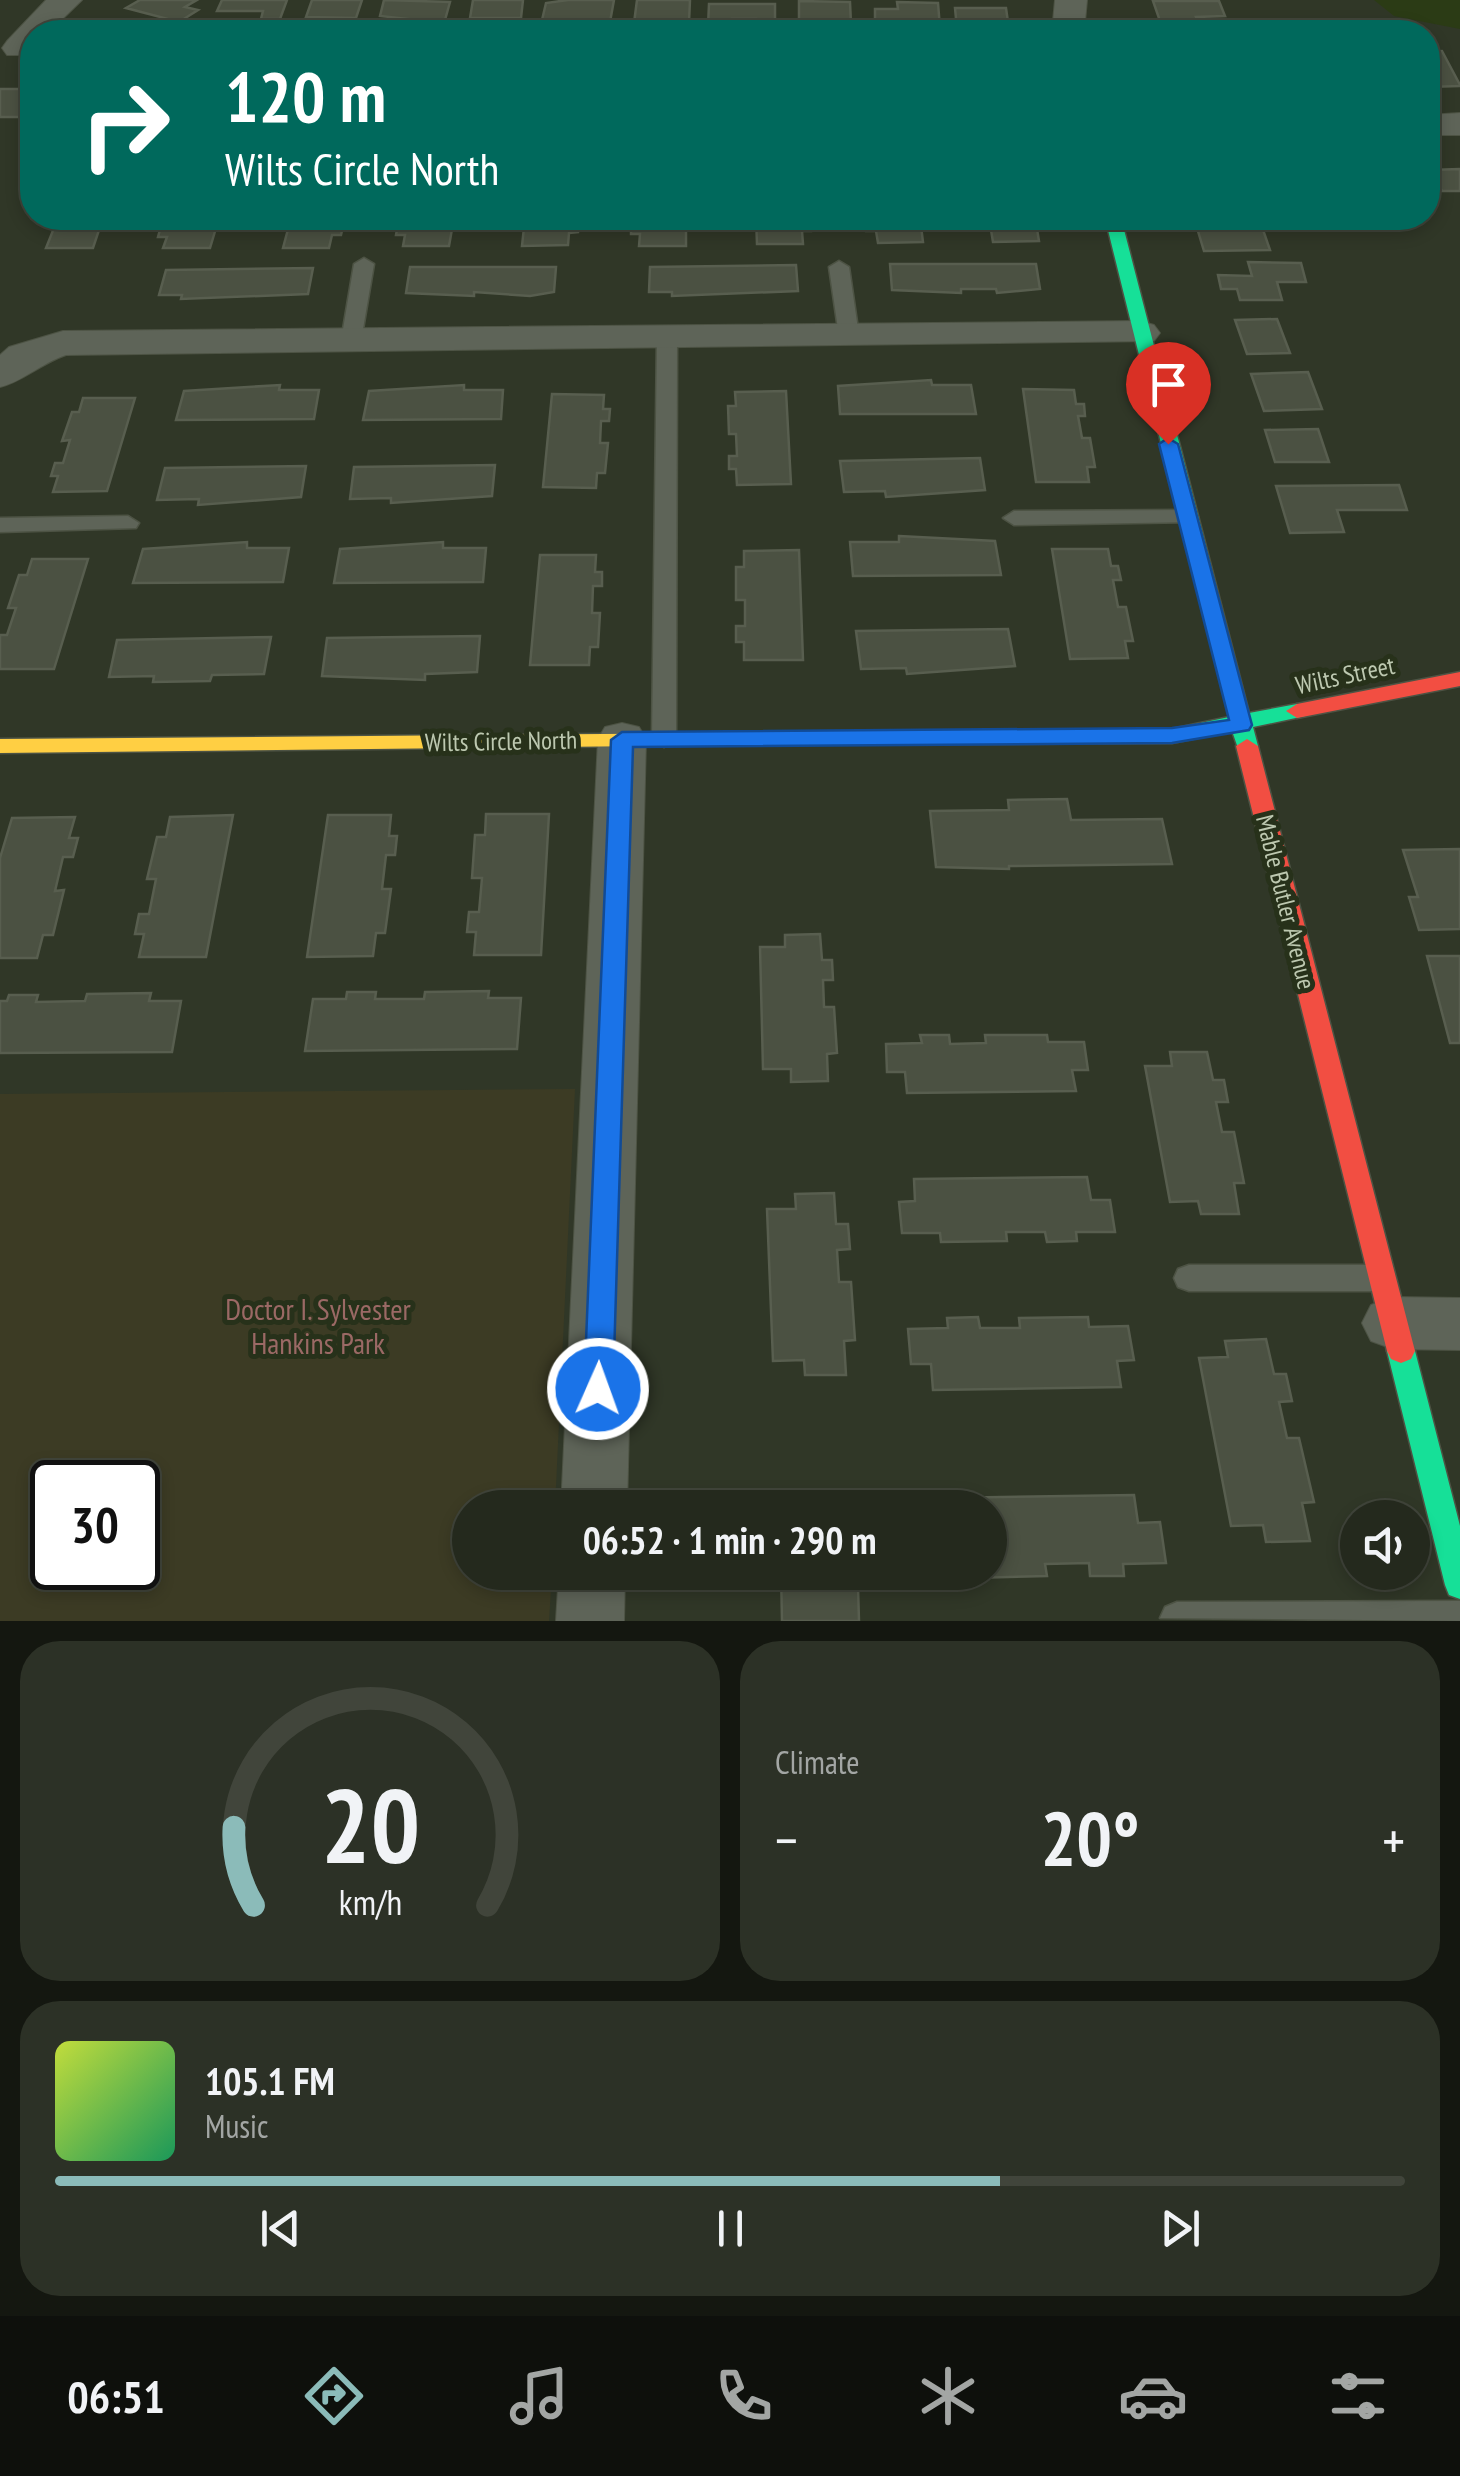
<!DOCTYPE html>
<html lang="en">
<head>
<meta charset="utf-8">
<style>
	body { margin:0; font-family:"PT Sans Narrow",sans-serif; background:#2c3126; color:#f1f3f6; height:100vh; display:flex; flex-direction:column; font-size:38px; white-space:nowrap }
	* { box-sizing:border-box; margin:0 }
	p { font-size:32px; color:#a3a6a4 }
	.icon { flex:none; width:55px; height:55px; fill:none; stroke:currentColor; stroke-width:2; stroke-linecap:round; stroke-linejoin:round }
	.map { position:relative; height:1621px; overflow:hidden }
	.drawer { display:flex; flex-direction:column; gap:20px; padding:20px; background:#141710; flex:1 }
	.drawer>* { flex:none }
	.banner { position:absolute; left:20px; top:20px; width:1420px; height:210px; border-radius:40px; box-shadow:0 5px 15px #0003,0 0 0 2px #41453b; background:#00695c; color:#fff; overflow:hidden }
	.fabs { position:absolute; left:1340px; top:1500px; display:grid; gap:20px }
	.fabs a { display:grid; place-items:center; width:90px; height:90px; border-radius:50%; background:#24291d; box-shadow:0 5px 15px #0003,0 0 0 2px #41453b; font-size:50px }
	.speed { position:absolute; left:30px; top:1460px; display:flex; gap:20px; font-size:50px; font-weight:700; text-align:center }
	.speed>* { display:grid; place-content:center; width:130px; height:130px; border-radius:50%; background:#24291d; box-shadow:0 5px 15px #0003,0 0 0 2px #41453b; line-height:1 }
	.speed .limit { border:5px solid #111; border-radius:15px; background:#fff; color:#111 }
	.pin { position:absolute; display:grid; place-items:center; width:85px; height:85px; color:#fff; margin:-102px -42px; border-radius:50% 50% 50% 0; rotate:-45deg; box-shadow:0 0 10px #0007 }
	.pin .icon { rotate:45deg }
	.me { position:absolute; width:110px; margin:-55px; rotate:2deg; stroke-linejoin:round; filter:drop-shadow(0 0 8px #0008) }
	.turn { display:flex; align-items:center; gap:35px; height:210px; padding:0 40px; font-size:45px }
	.turn .icon { width:130px; height:130px; stroke-width:2.5 }
	.turn b { display:block; font-size:70px; line-height:85px }
	.big { font-size:75px; font-weight:600; line-height:1.1 }
	.drawer .tile { flex:1; display:flex; flex-direction:column; justify-content:center; gap:15px; min-width:0; padding:0 35px; border-radius:40px; background:#2c3126 }
	.drawer .dial { align-items:center; gap:0 }
	.dial svg { height:260px; overflow:visible; fill:none; stroke:#41453b; stroke-width:7; stroke-linecap:round; text-anchor:middle }
	.dial text { fill:#f1f3f6; stroke:none }
	.song { display:flex; align-items:center; gap:30px }
	.cover { width:120px; height:120px; border-radius:15px; background:linear-gradient(135deg,hsl(70 70% 55%),hsl(150 70% 35%)) }
	.played { height:10px; border-radius:5px; background:linear-gradient(90deg,#8bbbb9 70%,#41453b 70%) }
	.keys { display:flex; justify-content:space-around; direction:ltr }
	.heat { display:flex; justify-content:space-between; align-items:center; font-size:55px; direction:ltr }
	.drawer .tiles { flex:1; display:grid; gap:20px; grid-template-columns:1fr 1fr }
	.tile:last-child { grid-column:span 2 }
	.trip { position:absolute; left:452px; top:1490px; width:555px; height:100px; border-radius:50px; background:#24291d; box-shadow:0 5px 15px #0003,0 0 0 2px #41453b; font-weight:600; line-height:100px; text-align:center }
	.tabs { display:flex; height:160px; justify-content:space-around; align-items:center; background:#0e100c; color:#a3a6a4 }
	.tabs .icon { width:70px; height:70px }
	.tabs .on { color:#8bbbb9 }
	.tabs b { font-size:45px; color:#f1f3f6 }
	.map>svg:first-child { display:block }
	.green { fill:#3c3b24; fill-rule:evenodd }
	.water { fill:#2b3b15 }
	.building { fill:#4b5142; stroke:#585e4f; stroke-width:2.5 }
	.lines { fill:none; stroke-linecap:round; stroke-linejoin:round }
	.lane-casing { stroke:#4d5344; stroke-width:3 }
	.street-casing { stroke:#4d5344; stroke-width:2 }
	.fast-casing { stroke:#4d5344; stroke-width:3 }
	.slow-casing { stroke:#4d5344; stroke-width:3 }
	.jam-casing { stroke:#4d5344; stroke-width:3 }
	.lane { fill:#5e6458; fill-rule:evenodd }
	.street { fill:#5e6458; fill-rule:evenodd }
	.fast { fill:#16e098; fill-rule:evenodd }
	.slow { fill:#ffcf43; fill-rule:evenodd }
	.jam { fill:#f24e42; fill-rule:evenodd }
	.route { fill:#1a73e8; stroke:#114b97; stroke-width:2.5 }
	.labels { text-anchor:middle; stroke-width:10; stroke-linejoin:round; paint-order:stroke }
	.street-label { font-size:25px; fill:#bdc8b0; stroke:#27311a }
	.near-park-label { font-size:30px; fill:#9b6965; stroke:#27311a }
</style>
</head>
<body>
<div class="map">
<svg width="1460" height="1621" viewBox="0 0 1460 1621">
	<rect width="100%" height="100%" fill="#303727"/>
	<path class="green" d="M575,1089L555,1507L470,1508V1572L552,1573L549,1621H0V1094ZM52,1482H138V1568H52Z"/>
	<path class="water" d="M1374,0H1460V29L1394,16Z"/>
	<path class="building" d="M140,0H197L185,7L198,10L179,22L126,8Z
		M222,0H287L280,19H261L263,11H217Z
		M312,0H362L356,18L306,17Z
		M384,0L450,2L445,20H417L380,16Z
		M473,0H523L521,18H470Z
		M568,0H614L610,22L542,20L546,3Z
		M637,0H690L689,23H634Z
		M799,1L850,2L851,24H799Z
		M1153,1H1219L1225,16L1196,17L1199,24H1161Z
		M897,2L938,3L940,28L875,27V9H898Z
		M709,4H775V27L755,26L756,19H732V26H708Z
		M955,8H1006L1009,29H957Z
		M1442,51L1460,85V86L1428,87V52Z
		M0,89H32V109H25L22,117H0Z
		M1460,169V191H1442L1431,170Z
		M58,218H111H103L93,248H46Z
		M173,218H219L210,248H163L167,237H158L161,226H170Z
		M291,218H345L341,235H332L329,248H283Z
		M408,218H454L449,246H403L405,235H396L398,224H407Z
		M525,218H579L578,232L569,233L568,245L522,246Z
		M640,218H686V246H639L640,234H631V223H640Z
		M756,218H810L811,231H802L803,244H757Z
		M874,218H920L923,242L878,243L876,231H866L865,220Z
		M989,218H1043L1046,229H1037L1039,241L993,242Z
		M1194,218H1259L1270,250L1204,251Z
		M1248,262L1301,263L1306,282H1277L1282,300H1240L1237,289H1221L1218,275L1252,276Z
		M890,264H1036L1040,289L997,293L996,289H961V293L892,290Z
		M796,265L798,291L672,296V292H649L650,267Z
		M410,267H556L554,292L530,296L474,292V296L406,293Z
		M313,268L308,294L181,299L182,295H159L166,270Z
		M1277,319L1290,353L1247,354L1235,320Z
		M1308,372L1322,409L1264,411L1251,374Z
		M931,380L932,385H971L976,414H840L838,386Z
		M280,385L279,390H319L314,419L176,420L184,391Z
		M464,385V390H503L501,419L363,420L369,391Z
		M1023,389L1074,390L1076,404H1084L1085,416H1078L1082,438H1090L1095,467H1087L1089,482H1036Z
		M786,391L791,484L737,485L736,469H729V456H737L736,434H729L728,406H736L735,392Z
		M552,394L604,395L603,409H610L609,421H601L600,443H608L605,473H597L596,488L543,487Z
		M83,398H135L107,491L53,492L58,476H51L55,463H63L70,440L62,441L72,412H79Z
		M1318,429L1329,462H1275L1265,430Z
		M980,458L985,490L886,497L885,491L844,492L840,461Z
		M495,465L492,496L391,503V498L350,499L354,467Z
		M306,466L301,497L198,505L199,499L157,500L165,468Z
		M1399,485L1407,510H1337L1344,532L1290,533L1276,486Z
		M899,536L995,541L1001,575L853,576L850,542H899Z
		M247,542V548H289L283,582L133,583L143,549Z
		M443,542V548H486L483,582L334,583L340,549Z
		M1052,549H1108L1111,566H1118L1121,580H1113L1118,607H1126L1133,641H1125L1128,658L1070,659Z
		M799,550L803,660H744V642H736V626H745V600H736V567H744V551Z
		M540,555H596L595,572H602V586H593L592,613H600L598,647H590L589,665H530Z
		M32,559H88L54,669H0V635H7L16,608H8L19,575H27Z
		M1008,629L1015,666L907,674L906,668L861,669L856,631Z
		M480,636L477,672L425,674V680L322,676L327,638Z
		M271,637L264,674L212,675L210,681L153,682L154,676L109,677L117,640Z
		M1067,799L1071,820L1162,819L1172,864L1009,866V869L936,867L930,811L1009,810L1008,800Z
		M486,814H549L541,955H474L476,932H467L469,912H479L482,878H472L475,835H485Z
		M233,815L206,957H139L144,934H135L139,914H149L156,879H147L157,837H166L170,817Z
		M328,815H391L389,836H397L395,855H386L382,889H391L385,933H376L373,956L307,957Z
		M75,817L69,838H78L73,857H63L55,891L64,890L53,935H43L37,958H0V858L12,818Z
		M1460,849V929L1419,930L1409,897H1418L1403,850Z
		M820,934L822,960H832L833,980H823L824,1007H834L837,1053L827,1054L828,1081L791,1082V1069H763L760,947H785V935Z
		M1427,956H1460V1043H1450Z
		M489,991L488,998H521L517,1049L305,1051L313,999H346L347,992H376L375,999H424L425,992Z
		M151,993L149,1001H181L172,1052L0,1053V1001H7L9,995H38L36,1002L85,1001L87,994Z
		M920,1035H949L950,1044L986,1043L985,1035H1047L1048,1042H1084L1088,1070H1072L1076,1091L907,1093L905,1072H887L886,1044L922,1043Z
		M1170,1052H1207L1213,1080H1224L1228,1102H1216L1222,1132H1234L1244,1183H1234L1239,1214H1201L1198,1201L1170,1202L1145,1066H1172Z
		M1087,1177L1091,1200H1110L1115,1232H1076L1077,1241L1047,1242L1045,1232H1006L1007,1241L941,1242L940,1233H902L899,1202L915,1201L914,1179Z
		M834,1193L836,1224H848L850,1249L837,1250L839,1282H851L855,1340L844,1341L846,1375H805L804,1360L773,1361L767,1209H796L795,1194Z
		M978,1317L980,1328H1020L1019,1318L1088,1317L1089,1327L1128,1326L1134,1360L1117,1361L1121,1387L933,1390L931,1364H911L908,1329L948,1328L947,1318Z
		M1266,1339L1274,1374H1286L1292,1401L1279,1402L1287,1438H1299L1314,1502L1302,1503L1310,1541L1266,1542L1263,1525L1231,1526L1199,1358L1228,1357L1225,1341Z
		M1134,1495L1138,1523L1160,1522L1166,1563L1123,1564L1124,1576H1090L1089,1563L1045,1564L1047,1576L971,1578L970,1572H990V1508H940L939,1498Z
		M781,1572H871L872,1586H858L859,1621H782Z"/>
	<g class="lines">
		<g class="lane-casing">
			<path id="lane" d="M364,258L374,264L361,341L351,347L341,341L354,264Z
				M839,261L849,267L859,336L849,342L839,336L829,267Z
				M667,332L677,338L676,739L664,747L652,739L657,338Z
				M1187,510L1195,512L1198,517L1195,522L1014,525L1003,518L1014,511Z
				M128,516L139,523L136,528L0,532V518Z
				M1189,1265H1379L1390,1269L1394,1278L1390,1287L1379,1291H1189L1178,1287L1174,1278L1178,1269Z
				M1460,1601V1621L1160,1618L1165,1607L1177,1602Z"/>
		</g>
		<g class="street-casing">
			<path id="street" d="M46,0H82L49,32H32L31,55H7L2,48L7,41Z
				M1055,0H1087L1084,32H1052Z
				M1460,113V135H1428V115Z
				M1140,321L1154,325L1160,333L1154,341L66,355C40,364 22,382 0,387V355L9,347L63,331Z
				M622,723L639,727L646,739L627,1508H561L598,739L605,727Z
				M1393,1297L1460,1298V1350L1393,1349L1371,1341L1362,1323L1371,1305Z
				M559,1572H625L624,1621H556Z"/>
		</g>
		<g class="fast-casing">
			<path id="fast" d="M1105,218H1121L1249,713L1297,704L1308,711L1305,716L1253,727L1258,746L1247,753L1239,751L1232,731L1172,743L721,745L718,740L721,735L729,733L1172,729L1229,717Z
				M1401,1339L1411,1343L1415,1351L1460,1526V1599L1449,1595L1445,1585L1387,1351L1391,1343Z"/>
		</g>
		<g class="slow-casing">
			<path id="slow" d="M729,733L737,735L740,740L737,745L0,753V739Z"/>
		</g>
		<g class="jam-casing">
			<path id="jam" d="M1460,672V686L1297,718L1286,711L1297,704Z
				M1247,739L1258,746L1415,1351L1411,1359L1401,1363L1391,1359L1387,1351L1236,746Z"/>
		</g>
		<use href="#lane" class="lane"/>
		<use href="#street" class="street"/>
		<use href="#fast" class="fast"/>
		<use href="#slow" class="slow"/>
		<use href="#jam" class="jam"/>
	</g>
	<path class="route" d="M1168,438L1178,444L1252,725L1249,730L1172,743L633,747L613,1389L609,1398L598,1401L588,1398L584,1389L611,740L622,732L1172,728L1229,720L1159,444Z"/>
	<g class="labels">
		<g class="street-label">
			<text transform="translate(1345 675) rotate(-12)" y="9">Wilts Street</text>
			<text transform="translate(501 741) rotate(-1)" y="9">Wilts Circle North</text>
			<text transform="translate(1286 902) rotate(76)" y="9">Mable Butler Avenue</text>
		</g>
		<g class="near-park-label">
			<text x="318" y="1320">Doctor I. Sylvester<tspan x="318" dy="34">Hankins Park</tspan></text>
		</g>
	</g>
</svg>
<div class="fabs">
<a><svg class="icon" aria-label="sound" viewBox="0 0 24 24"><path d="M4 9h4l5-4v14l-5-4H4zM17 9q2 3 0 6"/></svg></a>
</div>
<div class="speed"><div class="limit">30</div></div>
<div class="pin" style="left:1168px;top:444px;background:#d93025"><svg class="icon" aria-label="arrive" viewBox="0 0 24 24"><path d="M6 21V4h12l-3 4 3 4H6"/></svg></div>
<svg class="me" style="left:598px;top:1389px" viewBox="-20 -20 40 40"><circle r="17" fill="#1a73e8" stroke="#fff" stroke-width="3"/><path d="M0-11L8 9 0 5-8 9z" fill="#fff"/></svg>
<div class="trip">06:52 · 1 min · 290 m</div>
<div class="banner">
<div class="turn"><svg class="icon" aria-label="right" viewBox="0 0 24 24"><path d="M7 20v-9h11M14 6l5 5-5 5"/></svg><div><b>120 m</b>Wilts Circle North</div></div>
</div>
</div>
<section class="drawer">
<div class="tiles">
<div class="tile dial"><svg viewBox="0 0 100 80">
<path d="M14 69A42 42 0 1 1 86 69"/>
<path d="M14 69A42 42 0 0 1 8 45" stroke="#8bbbb9"/>
<text x="50" y="56" font-size="32" font-weight="700">20</text>
<text x="50" y="72" font-size="11">km/h</text>
</svg></div>
<div class="tile"><p>Climate</p>
<div class="heat"><a>−</a><b class="big">20°</b><a>+</a></div>
</div>
<div class="tile">
<div class="song"><i class="cover"></i><div><b>105.1 FM</b><p>Music</p></div></div>
<div class="played"></div>
<div class="keys"><svg class="icon" aria-label="previous" viewBox="0 0 24 24"><path d="M18 5L8 12l10 7zM5 5v14"/></svg><svg class="icon" aria-label="pause" viewBox="0 0 24 24"><path d="M8 5v14M16 5v14"/></svg><svg class="icon" aria-label="next" viewBox="0 0 24 24"><path d="M6 5l10 7-10 7zM19 5v14"/></svg></div>
</div>
</div>
</section>
<nav class="tabs">
<b>06:51</b>
<svg class="icon on" aria-label="directions" viewBox="0 0 24 24"><path d="M12 3l9 9-9 9-9-9zM9 14v-3h6M13 9l2 2-2 2"/></svg>
<svg class="icon" aria-label="music" viewBox="0 0 24 24"><path d="M9 18V5l10-2v13"/><circle cx="6" cy="18" r="3"/><circle cx="16" cy="16" r="3"/></svg>
<svg class="icon" aria-label="phone" viewBox="0 0 24 24"><path d="M5 4h4l2 5-3 2q2 4 5 5l2-3 5 2v4C11 20 4 13 5 4z"/></svg>
<svg class="icon" aria-label="climate" viewBox="0 0 24 24"><path d="M12 3v18M4 7l16 10M4 17L20 7"/></svg>
<svg class="icon" aria-label="car" viewBox="0 0 24 24"><path d="M5 17H2v-5l4-1 3-4h7l3 4 3 1v5h-3M9 17h6M6 11h13"/><circle cx="7" cy="17" r="2"/><circle cx="17" cy="17" r="2"/></svg>
<svg class="icon" aria-label="filters" viewBox="0 0 24 24"><path d="M4 7h16M4 17h16"/><circle cx="9" cy="7" r="2"/><circle cx="15" cy="17" r="2"/></svg>
</nav>
</body>
</html>
